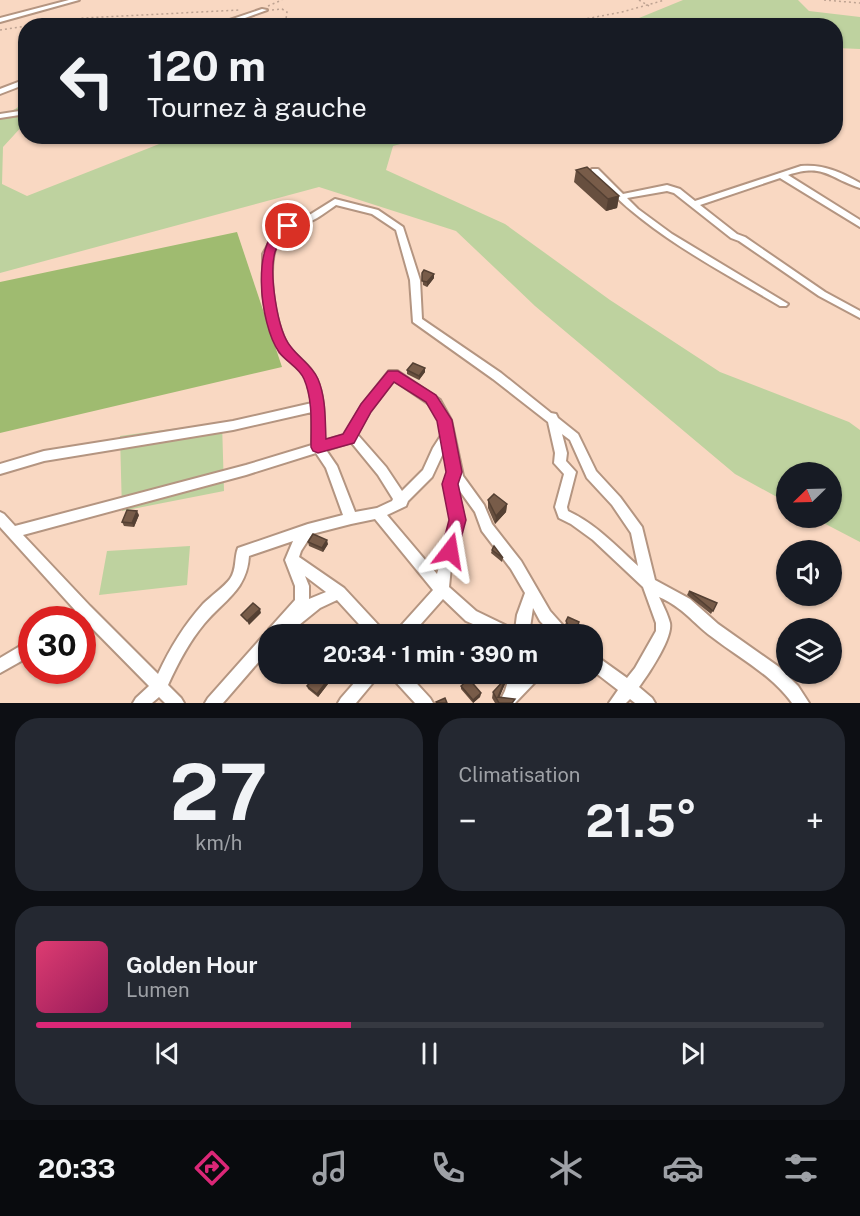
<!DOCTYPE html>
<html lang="fr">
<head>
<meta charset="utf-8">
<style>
	body { margin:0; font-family:"Public Sans",sans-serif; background:#242831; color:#f1f3f6; height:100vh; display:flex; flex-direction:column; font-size:22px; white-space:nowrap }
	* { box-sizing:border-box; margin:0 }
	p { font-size:20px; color:#9ea1a6 }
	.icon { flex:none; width:33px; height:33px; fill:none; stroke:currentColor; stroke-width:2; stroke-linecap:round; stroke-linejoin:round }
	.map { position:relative; height:703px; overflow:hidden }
	.details { display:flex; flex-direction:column; gap:15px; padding:15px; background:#0d0f14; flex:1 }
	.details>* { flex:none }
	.top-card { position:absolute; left:18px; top:18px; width:825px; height:126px; border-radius:24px; box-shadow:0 2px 4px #0004; background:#171b24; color:#f1f3f6; overflow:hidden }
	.needle { width:39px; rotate:247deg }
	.buttons { position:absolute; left:776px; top:462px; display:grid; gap:12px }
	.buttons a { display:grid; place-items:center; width:66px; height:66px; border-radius:50%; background:#171b24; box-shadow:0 2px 4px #0004; font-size:30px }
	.speed { position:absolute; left:18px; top:606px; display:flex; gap:12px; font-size:30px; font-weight:700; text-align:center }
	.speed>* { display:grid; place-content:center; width:78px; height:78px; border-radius:50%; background:#171b24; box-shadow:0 2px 4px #0004; line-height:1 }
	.speed .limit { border:9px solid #d22; background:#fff; color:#111 }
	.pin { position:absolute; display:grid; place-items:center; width:51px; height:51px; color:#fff; margin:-26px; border:3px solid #fff; border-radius:50%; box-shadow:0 2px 6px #0007 }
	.me { position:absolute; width:66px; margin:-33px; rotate:14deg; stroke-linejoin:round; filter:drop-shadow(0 0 4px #0008) }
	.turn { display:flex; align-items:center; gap:21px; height:126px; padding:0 30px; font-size:27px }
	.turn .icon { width:78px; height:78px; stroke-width:2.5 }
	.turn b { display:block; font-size:42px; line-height:51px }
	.big { font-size:45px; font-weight:700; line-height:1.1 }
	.details .card { flex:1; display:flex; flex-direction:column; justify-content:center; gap:9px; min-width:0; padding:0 21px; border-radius:24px; background:#242831 }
	.details .dial { align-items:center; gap:0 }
	.dial b { font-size:78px; line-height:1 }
	.song { display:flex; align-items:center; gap:18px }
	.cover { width:72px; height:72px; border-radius:9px; background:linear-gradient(135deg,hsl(340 70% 55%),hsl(330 70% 35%)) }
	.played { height:6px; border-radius:3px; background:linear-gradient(90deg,#db2777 40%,#363941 40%) }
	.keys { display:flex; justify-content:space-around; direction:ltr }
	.heat { display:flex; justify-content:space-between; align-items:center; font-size:33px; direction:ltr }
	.details .tiles { flex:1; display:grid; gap:15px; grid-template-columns:1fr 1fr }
	.card:last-child { grid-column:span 2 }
	.trip { position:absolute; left:258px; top:624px; width:345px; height:60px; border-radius:24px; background:#171b24; box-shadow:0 2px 4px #0004; font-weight:700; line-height:60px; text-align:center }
	.tabs { display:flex; height:96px; justify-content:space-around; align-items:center; background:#090b0e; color:#9ea1a6 }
	.tabs .icon { width:42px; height:42px }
	.tabs .selected { color:#db2777 }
	.tabs b { font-size:27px; color:#f1f3f6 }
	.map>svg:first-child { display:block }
	.green { fill:#bed29f }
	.forest { fill:#9fbb70 }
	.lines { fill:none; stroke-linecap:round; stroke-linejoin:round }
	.minor-casing { stroke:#b49581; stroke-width:4 }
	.path { stroke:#bea392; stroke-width:1.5; stroke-dasharray:2 3; stroke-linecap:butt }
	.minor { fill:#fff; fill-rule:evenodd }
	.wall { fill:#674f3f }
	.shaded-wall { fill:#544033 }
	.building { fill:#785c49; stroke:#544033; stroke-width:1.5 }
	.route { fill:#db2777; stroke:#8e194d; stroke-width:1.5 }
</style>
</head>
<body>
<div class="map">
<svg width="860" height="703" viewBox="0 0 860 703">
	<rect width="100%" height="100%" fill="#f9d8c2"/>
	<path class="green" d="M683,0H798L809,11L860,17V49L836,48V26L622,25Z
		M25,103V123L3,147L2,184L27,196L177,137H427L393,146L386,170L505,224L610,300L720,372L849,422L860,430V542L814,518H831V472H786V502L735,474L535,306L456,231L319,187L0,273V118Z
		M222,422L224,491L122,511L120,436Z
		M190,546L187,585L99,595L107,551Z"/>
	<path class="forest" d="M237,232L282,367L0,433V282Z"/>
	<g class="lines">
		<g class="minor-casing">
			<path id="minor" d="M69,0H79L0,22V18Z
				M262,9L267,10L223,26H212Z
				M26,79V84L0,94V89Z
				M26,110V114L0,118V114Z
				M801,166C823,164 841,172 860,183V188C829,178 824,163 788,175L860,220V227L780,178L700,205L737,234L745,237L825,292L860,311V318L819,296L739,241L731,238L674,193L667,191L627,198L638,209L672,234L788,304L786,306H780C713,266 642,231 591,171L592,169H598L623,194L667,185L680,189L695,201Z
				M335,199L378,210L403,227L420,280L422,319L501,373L551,413L556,414L558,418L578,434L596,471L620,497L642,527L655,580L690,599L718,624L779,667L798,686L809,703H792C771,674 739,658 712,637C692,622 684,608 659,597C663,605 668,615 670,623C673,638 648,675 639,687L652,698L655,703H635L630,699L626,703H609L618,690L592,670V653L627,678L635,668L656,631V623L643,587L593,540L571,524L559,518L555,507L564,474L554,463L555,453L548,422L493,379L413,322L410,280L396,230L372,214L336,205C330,209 324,214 317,218C307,224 294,227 284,234C262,251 274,327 289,347C298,359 309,363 316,378C325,397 324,420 324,441L345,435L362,405L389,371H397L440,400L451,420L463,476L484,505L492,524L521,561L550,611L566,629L568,634H552L540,621L533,608L529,634H496L466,621L443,599L412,634H396L398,629L433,590L375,519L351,524L312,534L301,551L299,557L344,588L382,629L384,634H368L337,600L320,608L294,629L287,630L283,634H268V651L223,703H205L208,698L263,636L267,634L269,629L295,600V586L285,560L293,541L249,556C247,590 224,600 204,624C189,642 178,663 168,685L181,698L184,703H165L159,697L152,703H133L136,698L149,686L84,620H64L66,615L75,610L0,527V512L4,514L15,526L246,465L312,445V412L233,430L44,461L0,474V464L44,451L233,421L312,403L307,380L302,372L280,352L267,318L263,295V254L276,231L311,214ZM394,380L432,406L439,420L442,434L433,448L423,470L402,491L386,467L357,434L370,411ZM562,434L570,440L587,478L612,505L631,533L638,566C616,546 596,524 568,511L567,507L576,472L566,461L567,453ZM351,442L378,475L393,499L392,501L377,508L355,512L337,466L326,450ZM445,449L449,469L444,484L452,520L437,574L387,515L406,506L408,501L432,477ZM316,453L326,468L343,515L308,524L238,548C234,558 237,569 230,579C225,586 210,597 203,604C184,625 170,648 158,674L90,606L23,535L246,475ZM457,487L475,512L482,531L511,569L525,593L517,615L515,630L476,611L449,587L451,567L464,520ZM305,576L326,592L309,599V586Z
				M32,639V655L0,673V658Z
				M362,674H378L376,679L356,703H338L341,698Z
				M391,674H408L430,698L433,703H415L393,679Z
				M510,674H540L538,679L515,703H499L505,691Z"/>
		</g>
		<path class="path" d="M639,0L649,6
			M824,0L860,3
			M268,6L282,0
			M272,10L282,9L287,12L285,26
			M27,26L84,18L239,10
			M548,26L622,12L665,0
			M0,30L26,26"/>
		<use href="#minor" class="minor"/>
	</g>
	<path class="wall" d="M576,170L619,196L617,208L606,211L574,182Z
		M422,273L434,274V278L427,287L423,285Z
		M425,368V372L419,380L407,374V370Z
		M488,500L507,504L506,512L495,524L488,508Z
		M139,515L134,527L124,526L122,522Z
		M308,542L328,544L323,552L309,546Z
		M492,550L503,558L502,562L491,553Z
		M689,591L717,603L711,614L687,595Z
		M568,617L579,622L575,634H570L565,625Z
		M506,678L505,684L499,697L514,703H495L492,698L493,692Z
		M327,681L328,684L318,697L308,689L307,686Z
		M461,686L481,693L480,697L473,703L461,689Z"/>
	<path class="shaded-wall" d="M619,196L617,208L606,211L608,199Z
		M434,274V278L427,287V282Z
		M425,368V372L419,380V376Z
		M507,504L506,512L495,524L496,516Z
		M137,511L139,515L134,527L132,523Z
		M327,540L328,544L323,552L322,548Z
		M260,609L261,613L249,625L247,621Z
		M506,678L505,684L498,701V697Z
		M327,681L328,684L318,697L317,694Z
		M481,693L480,697L473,703V700Z"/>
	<path class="building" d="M587,167L619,196L608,199L576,170Z
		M424,270L434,274L427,282L422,281V273Z
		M413,363L425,368L419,376L407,370Z
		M494,494L507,504L496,516L488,500Z
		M127,510L137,511L132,523L122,522Z
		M313,534L327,540L322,548L308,542Z
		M494,546L503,558L492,550Z
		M689,591L717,603L713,611Z
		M253,603L260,609L247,621L241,615Z
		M568,617L579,622L575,633L571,631L566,621Z
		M317,674L327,681L317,694L307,686Z
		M506,678L498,697L515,699L512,703H499L493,692Z
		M469,679L481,693L473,700L461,686Z
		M445,698L447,703H437L436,702Z"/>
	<path class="route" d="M288,223L294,226C286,235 279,240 275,252C269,273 277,331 291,347C300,359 312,365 318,379C326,398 325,419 326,439L343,434L361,404L388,371H398L436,395L452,420L462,472L458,484L466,520L456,557L450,559L444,557L441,551L449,520L442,484L446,472L437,421L426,402L394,382L371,412L354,443L318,453L313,451L311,447C311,425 313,400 304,379C299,367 286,362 279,352C260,326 248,234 288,223Z"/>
</svg>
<div class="buttons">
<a><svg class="needle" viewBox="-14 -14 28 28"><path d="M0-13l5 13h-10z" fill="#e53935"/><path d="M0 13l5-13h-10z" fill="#9ea1a6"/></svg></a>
<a><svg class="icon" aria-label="sound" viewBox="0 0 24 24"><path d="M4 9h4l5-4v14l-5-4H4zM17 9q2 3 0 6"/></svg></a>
<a><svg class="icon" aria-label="layers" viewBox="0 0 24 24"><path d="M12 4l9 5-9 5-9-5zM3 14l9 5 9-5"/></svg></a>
</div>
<div class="speed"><div class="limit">30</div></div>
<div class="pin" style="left:288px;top:226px;background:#d93025"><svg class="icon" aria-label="arrive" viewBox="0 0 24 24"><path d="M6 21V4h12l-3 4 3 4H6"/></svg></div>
<svg class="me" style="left:450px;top:551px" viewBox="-20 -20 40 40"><path d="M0-17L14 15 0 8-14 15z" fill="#db2777" stroke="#fff" stroke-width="4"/></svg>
<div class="trip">20:34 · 1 min · 390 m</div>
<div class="top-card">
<div class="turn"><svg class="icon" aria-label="left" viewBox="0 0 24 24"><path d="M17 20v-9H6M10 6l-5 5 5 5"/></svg><div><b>120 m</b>Tournez à gauche</div></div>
</div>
</div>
<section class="details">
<div class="tiles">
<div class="card dial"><b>27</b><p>km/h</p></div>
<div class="card"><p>Climatisation</p>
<div class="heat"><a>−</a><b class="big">21.5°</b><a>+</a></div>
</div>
<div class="card">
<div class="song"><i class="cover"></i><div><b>Golden Hour</b><p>Lumen</p></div></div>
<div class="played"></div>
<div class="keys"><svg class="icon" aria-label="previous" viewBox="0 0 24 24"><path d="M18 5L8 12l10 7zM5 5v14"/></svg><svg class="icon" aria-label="pause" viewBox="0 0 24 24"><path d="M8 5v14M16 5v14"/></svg><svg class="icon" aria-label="next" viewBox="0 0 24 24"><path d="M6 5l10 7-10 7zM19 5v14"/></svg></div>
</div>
</div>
</section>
<nav class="tabs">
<b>20:33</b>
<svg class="icon selected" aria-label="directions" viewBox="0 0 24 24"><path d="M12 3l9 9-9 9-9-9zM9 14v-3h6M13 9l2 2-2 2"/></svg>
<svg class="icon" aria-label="music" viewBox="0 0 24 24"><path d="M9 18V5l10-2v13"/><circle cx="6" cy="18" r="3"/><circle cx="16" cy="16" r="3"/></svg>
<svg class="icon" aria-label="phone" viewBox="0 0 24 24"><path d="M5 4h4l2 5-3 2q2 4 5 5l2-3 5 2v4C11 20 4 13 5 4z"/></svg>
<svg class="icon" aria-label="climate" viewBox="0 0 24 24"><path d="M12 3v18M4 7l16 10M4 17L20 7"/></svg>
<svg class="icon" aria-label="car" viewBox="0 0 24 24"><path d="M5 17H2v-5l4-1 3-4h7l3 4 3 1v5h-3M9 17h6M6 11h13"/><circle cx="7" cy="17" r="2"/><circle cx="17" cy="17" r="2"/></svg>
<svg class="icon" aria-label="filters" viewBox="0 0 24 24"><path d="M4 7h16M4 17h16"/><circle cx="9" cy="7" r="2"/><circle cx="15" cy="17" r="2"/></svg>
</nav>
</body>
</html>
